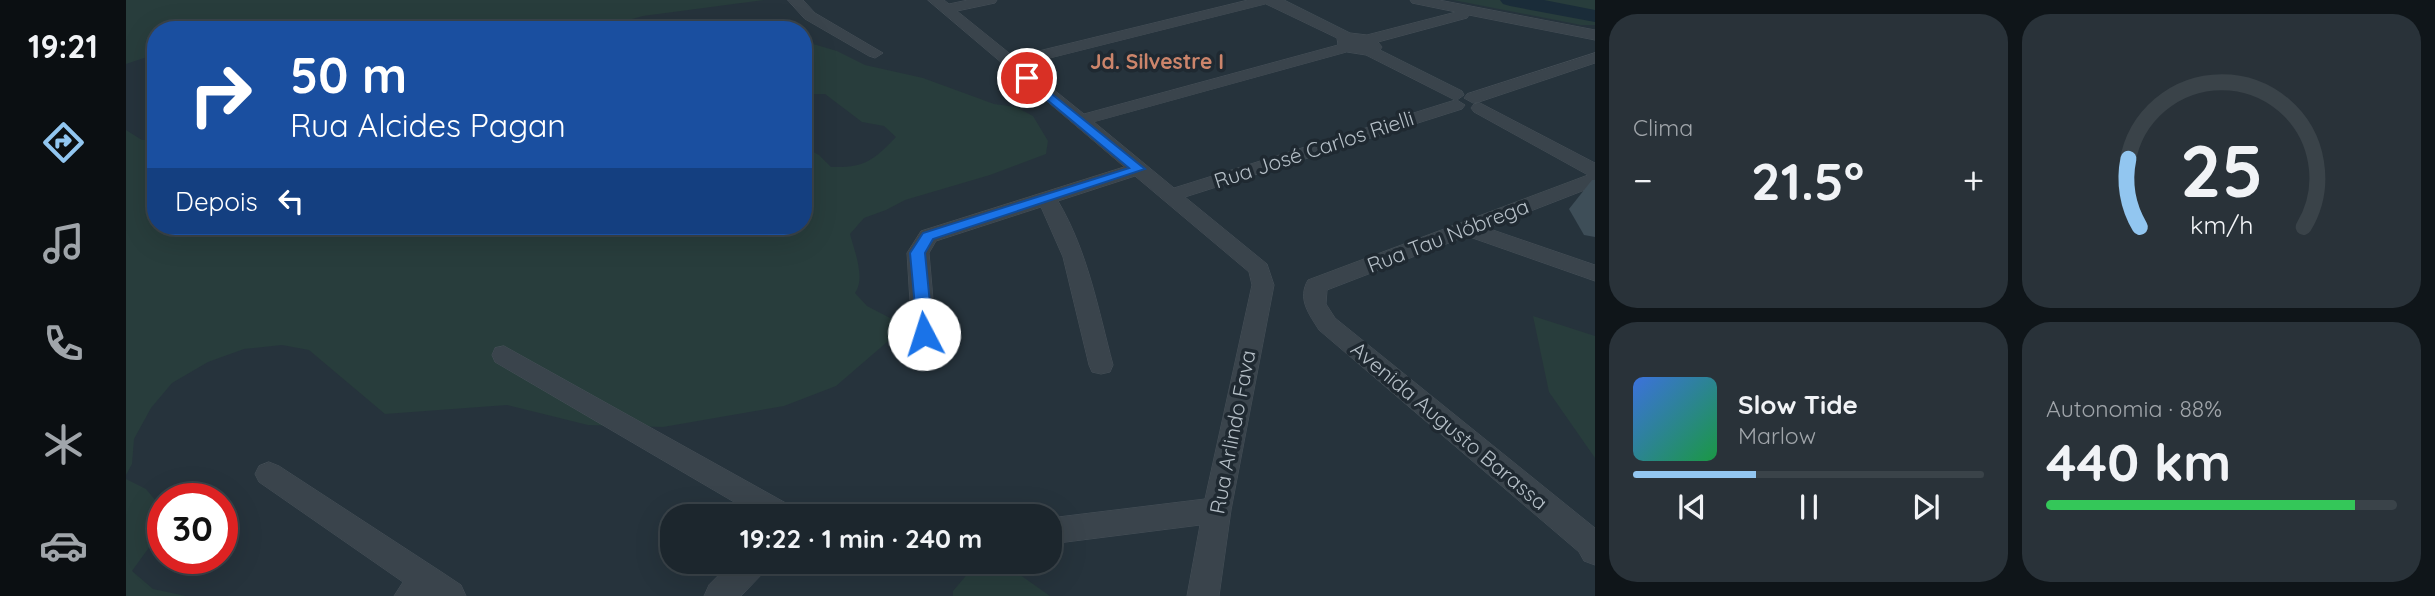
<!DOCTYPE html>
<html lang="pt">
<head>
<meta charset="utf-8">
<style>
	body { margin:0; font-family:Quicksand,sans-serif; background:#293239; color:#f1f3f6; height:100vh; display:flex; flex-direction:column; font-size:26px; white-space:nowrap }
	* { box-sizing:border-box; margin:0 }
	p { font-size:23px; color:#a0a5aa }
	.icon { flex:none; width:38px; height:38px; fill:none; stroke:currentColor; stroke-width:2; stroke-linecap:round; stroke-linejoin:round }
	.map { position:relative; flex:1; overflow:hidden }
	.details { display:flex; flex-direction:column; gap:14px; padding:14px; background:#0f1519; width:840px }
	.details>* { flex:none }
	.hud { position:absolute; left:21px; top:21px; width:665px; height:214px; border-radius:28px; box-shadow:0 7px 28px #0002,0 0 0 2px #3a4349; background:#1a4fa0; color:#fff; overflow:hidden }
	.speed { position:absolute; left:21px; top:483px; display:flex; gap:14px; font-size:35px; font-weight:700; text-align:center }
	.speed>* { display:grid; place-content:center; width:91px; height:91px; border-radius:50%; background:#1c262d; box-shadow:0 7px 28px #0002,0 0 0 2px #3a4349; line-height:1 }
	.speed .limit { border:10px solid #d22; background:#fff; color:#111 }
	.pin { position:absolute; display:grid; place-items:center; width:60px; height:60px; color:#fff; margin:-30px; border:4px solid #fff; border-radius:50%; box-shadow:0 2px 7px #0007 }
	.me { position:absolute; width:77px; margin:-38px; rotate:355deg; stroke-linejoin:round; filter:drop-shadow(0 0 5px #0008) }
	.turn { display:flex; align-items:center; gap:24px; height:147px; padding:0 28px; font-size:32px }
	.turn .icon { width:91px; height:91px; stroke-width:2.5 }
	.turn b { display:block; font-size:49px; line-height:60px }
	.then { display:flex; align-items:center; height:66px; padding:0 28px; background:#0003; gap:14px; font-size:26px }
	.big { font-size:52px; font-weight:700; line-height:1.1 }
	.details .card { flex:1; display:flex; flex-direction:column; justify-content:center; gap:10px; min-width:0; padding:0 24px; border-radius:28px; background:#293239 }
	.details .dial { align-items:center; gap:0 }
	.dial svg { height:182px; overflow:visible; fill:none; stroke:#3a4349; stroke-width:7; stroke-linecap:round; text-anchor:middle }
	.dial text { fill:#f1f3f6; stroke:none }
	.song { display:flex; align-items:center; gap:21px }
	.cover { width:84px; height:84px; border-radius:10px; background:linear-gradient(135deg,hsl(220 70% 55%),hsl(140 70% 35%)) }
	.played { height:7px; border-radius:4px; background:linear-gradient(90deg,#92c6f0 35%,#3a4349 35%) }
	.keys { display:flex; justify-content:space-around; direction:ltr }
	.heat { display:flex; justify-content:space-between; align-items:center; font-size:38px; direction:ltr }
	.charge { height:10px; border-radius:5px; background:linear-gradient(90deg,#34c759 88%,#3a4349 0) }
	.details .tiles { flex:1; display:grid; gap:14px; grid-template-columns:repeat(2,1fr) }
	.trip { position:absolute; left:534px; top:504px; width:402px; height:70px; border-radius:28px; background:#1c262d; box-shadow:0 7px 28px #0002,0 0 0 2px #3a4349; font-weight:700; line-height:70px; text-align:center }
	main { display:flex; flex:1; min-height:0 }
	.dock { display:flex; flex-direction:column; width:126px; justify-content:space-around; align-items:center; background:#0b0f12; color:#a0a5aa }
	.dock .icon { width:49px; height:49px }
	.dock .active { color:#92c6f0 }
	.dock b { font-size:32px; color:#f1f3f6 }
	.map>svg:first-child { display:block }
	.green { fill:#283d3c }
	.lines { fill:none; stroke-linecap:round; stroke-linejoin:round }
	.river { fill:#1a2c39; fill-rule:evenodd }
	.minor-casing { stroke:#465058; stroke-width:1 }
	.minor { fill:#3a444c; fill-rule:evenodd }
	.wall { fill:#3e4e58 }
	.route { fill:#1a73e8; stroke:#114b97; stroke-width:2 }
	.labels { text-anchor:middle; stroke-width:7; stroke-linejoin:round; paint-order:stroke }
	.far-quarter-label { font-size:21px; font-weight:bold; fill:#cc856b; stroke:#1f2931 }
	.street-label { font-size:21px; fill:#b5bfc7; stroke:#1f2931 }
</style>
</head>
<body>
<main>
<nav class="dock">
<b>19:21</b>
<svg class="icon active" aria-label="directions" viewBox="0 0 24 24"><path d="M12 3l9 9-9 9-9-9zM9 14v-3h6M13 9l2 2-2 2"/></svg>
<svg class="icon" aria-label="music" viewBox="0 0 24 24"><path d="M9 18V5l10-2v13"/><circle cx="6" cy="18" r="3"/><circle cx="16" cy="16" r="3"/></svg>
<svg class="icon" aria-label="phone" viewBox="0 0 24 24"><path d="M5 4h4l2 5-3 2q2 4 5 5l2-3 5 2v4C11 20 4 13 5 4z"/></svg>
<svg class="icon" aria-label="climate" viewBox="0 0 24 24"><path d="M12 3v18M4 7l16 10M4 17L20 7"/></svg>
<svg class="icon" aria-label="car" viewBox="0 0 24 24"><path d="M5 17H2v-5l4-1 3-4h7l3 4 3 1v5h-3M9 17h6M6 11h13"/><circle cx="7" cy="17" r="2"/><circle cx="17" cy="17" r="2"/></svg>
</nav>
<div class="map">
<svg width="1469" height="596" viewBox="0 0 1469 596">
	<rect width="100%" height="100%" fill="#26333c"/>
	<path class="green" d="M0,0H638L517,16L499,21L491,30H30V54L0,64Z
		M1327,0H1469V25H1455Z
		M677,41L711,51L739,65L797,78L868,104L890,107L907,116L922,141L920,154L864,175L779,200L760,210L738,218L724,234C728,250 740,278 729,293L741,306L766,319L768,336L710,386L658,406L537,427L462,425L381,405L259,414L183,350L156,345L118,349L82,362L46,383L25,408L8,439L6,464L0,475V130L16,140H30V226H677V147L693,155L705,167C738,168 747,161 770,137L758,126L736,122L699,94H677Z
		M1407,316L1469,336V458L1423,392Z
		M0,479L20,489L35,507L32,535L6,571L27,589L60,596H0Z
		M850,564L887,570L924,596H827V591Z"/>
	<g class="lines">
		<path class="river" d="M1374,0H1418L1469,10V22L1384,6L1377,4Z"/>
		<g class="minor-casing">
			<path id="minor" d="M662,0H677L689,13L757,53L749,58L743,56L679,19Z
				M802,0H818L823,4L842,0H871L869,3L831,11L888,57L1122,0H1158L1224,33L1241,35L1330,12L1286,3L1284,0H1313L1469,30V40L1343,15L1341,18L1252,42L1256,47L1254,50L1336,91L1338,95L1331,100L1339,105L1336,109L1059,197L1141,264L1148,285L1105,510L1093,596H1061L1074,525L924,544V518L1079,499L1126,285L1123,272L1009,176L932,201C962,252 972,309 987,365L984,372L975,374L966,372L963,365L937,257L915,207L810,241L803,253L810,334L806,340L798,343L790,340L786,334L781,253L795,231L998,167ZM1140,4L1211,38L1212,45L958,114L897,65ZM1221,52L1240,55L1329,100L1048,188L968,122Z
				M1469,53V63L1353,102L1347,103L1338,98L1341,94Z
				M1354,103L1469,163V186L1361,228L1469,265V281L1341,236L1201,290L1200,304L1209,318L1469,528V565L1458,561L1453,552L1193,330C1183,314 1171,299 1182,280L1462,175L1348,112L1345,108L1348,104Z
				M378,346L667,507L671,516H632L369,362L366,355L369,348Z
				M143,462L153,466L314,571L335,585L340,596H268L277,582L133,482L129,474L133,466Z
				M606,562H642L638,572L615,596H578L583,585Z"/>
		</g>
		<use href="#minor" class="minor"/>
	</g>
	<path class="wall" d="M1466,180H1469V237L1458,235L1443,209Z"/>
	<path class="route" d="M901,74L1019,169L807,239L799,253L807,334L804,339H792L784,253L797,233L1003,168L897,80V75Z"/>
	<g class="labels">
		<g class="far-quarter-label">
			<text x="1031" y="69">Jd. Silvestre I</text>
		</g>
		<g class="street-label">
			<text transform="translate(1188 150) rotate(-18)" y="7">Rua José Carlos Rielli</text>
			<text transform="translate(1322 236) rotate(-21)" y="7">Rua Tau Nóbrega</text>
			<text transform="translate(1323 426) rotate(40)" y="7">Avenida Augusto Barassa</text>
			<text transform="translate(1107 432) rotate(-79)" y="7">Rua Arlindo Fava</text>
		</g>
	</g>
</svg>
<div class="speed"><div class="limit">30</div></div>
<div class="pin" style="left:901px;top:78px;background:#d93025"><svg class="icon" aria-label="arrive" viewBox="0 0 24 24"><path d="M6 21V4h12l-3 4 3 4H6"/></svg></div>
<svg class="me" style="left:798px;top:334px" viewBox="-20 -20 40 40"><circle r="19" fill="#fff"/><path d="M0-13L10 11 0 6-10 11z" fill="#1a73e8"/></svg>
<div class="trip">19:22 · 1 min · 240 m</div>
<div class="hud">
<div class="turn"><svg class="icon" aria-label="right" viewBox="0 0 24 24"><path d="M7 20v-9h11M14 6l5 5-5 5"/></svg><div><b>50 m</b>Rua Alcides Pagan</div></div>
<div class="then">Depois<svg class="icon" aria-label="left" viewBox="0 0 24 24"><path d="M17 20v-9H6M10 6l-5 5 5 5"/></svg></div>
</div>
</div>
<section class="details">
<div class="tiles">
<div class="card"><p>Clima</p>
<div class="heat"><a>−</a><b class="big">21.5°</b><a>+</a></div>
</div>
<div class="card dial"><svg viewBox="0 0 100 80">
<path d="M14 69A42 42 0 1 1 86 69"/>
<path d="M14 69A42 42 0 0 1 9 39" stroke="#92c6f0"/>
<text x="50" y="56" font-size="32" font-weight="700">25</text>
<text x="50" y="72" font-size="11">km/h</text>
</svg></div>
<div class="card">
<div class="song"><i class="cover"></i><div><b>Slow Tide</b><p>Marlow</p></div></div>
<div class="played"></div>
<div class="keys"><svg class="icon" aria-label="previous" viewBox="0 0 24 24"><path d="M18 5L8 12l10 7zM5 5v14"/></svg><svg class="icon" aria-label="pause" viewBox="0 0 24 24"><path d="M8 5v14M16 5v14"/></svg><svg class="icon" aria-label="next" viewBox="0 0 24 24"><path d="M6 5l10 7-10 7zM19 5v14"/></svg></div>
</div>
<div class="card"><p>Autonomia · 88%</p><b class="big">440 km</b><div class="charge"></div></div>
</div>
</section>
</main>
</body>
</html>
